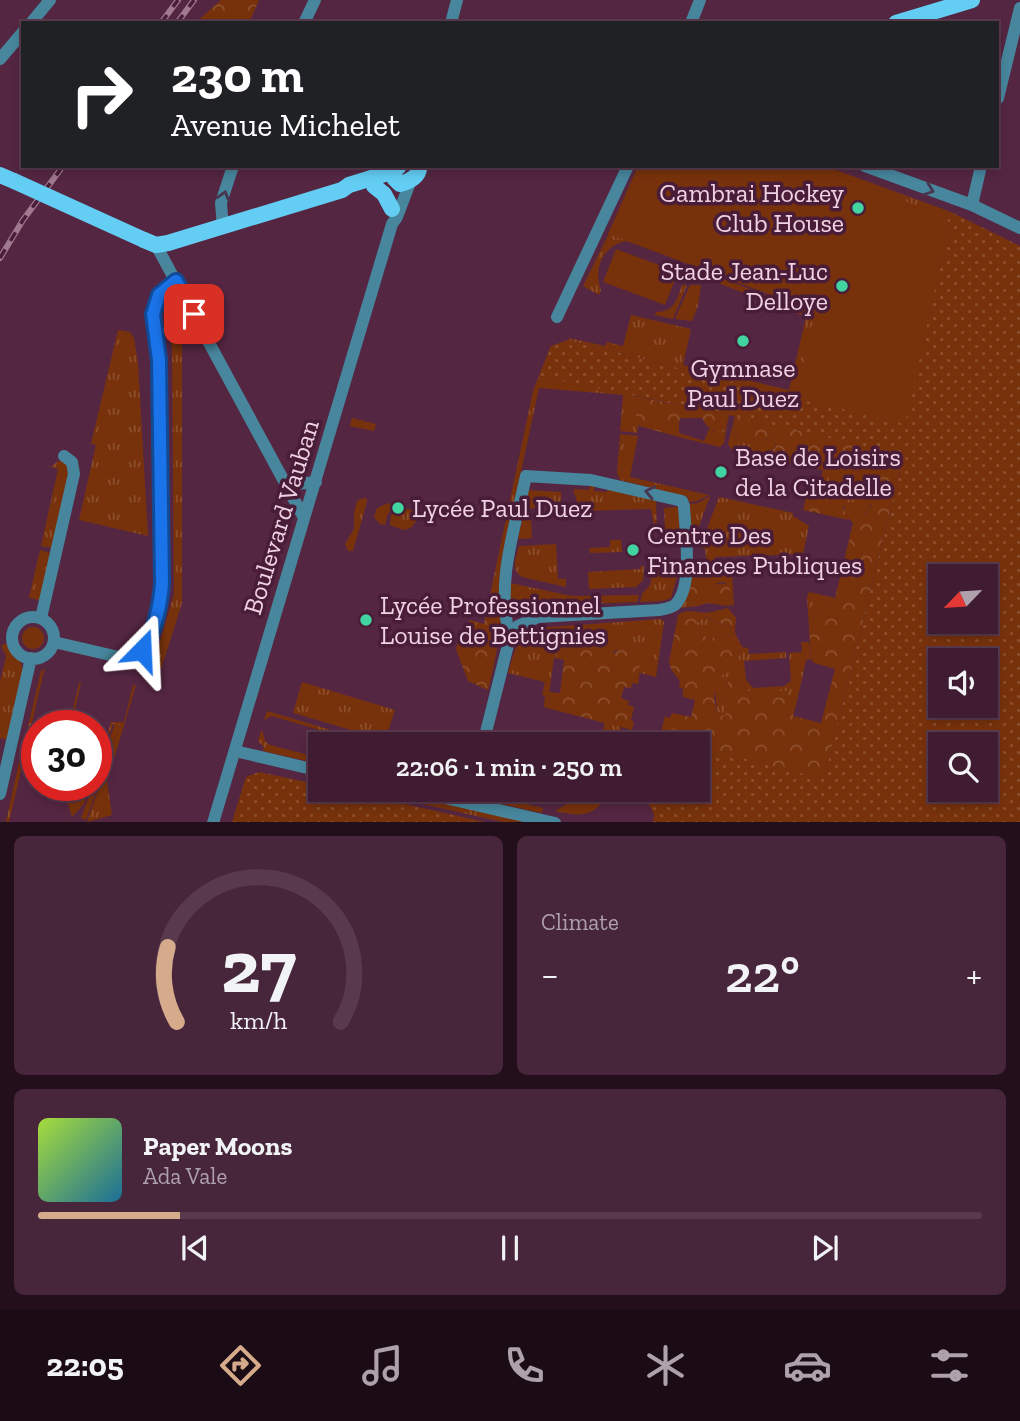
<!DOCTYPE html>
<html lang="en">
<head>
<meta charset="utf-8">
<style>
	body { margin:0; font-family:"Zilla Slab",serif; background:#47253a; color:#f1f3f6; height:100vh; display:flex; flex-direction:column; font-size:26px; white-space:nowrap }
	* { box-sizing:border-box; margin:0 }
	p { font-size:23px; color:#aea1ac }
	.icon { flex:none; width:38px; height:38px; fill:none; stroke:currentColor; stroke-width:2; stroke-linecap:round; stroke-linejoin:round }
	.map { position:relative; height:822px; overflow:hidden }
	.sheet { display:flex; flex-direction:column; gap:14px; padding:14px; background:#230f1c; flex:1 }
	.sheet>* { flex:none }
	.guide { position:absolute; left:21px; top:21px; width:978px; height:147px; border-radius:0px; box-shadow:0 4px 10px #0003,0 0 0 2px #593a4d; background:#202124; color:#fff; overflow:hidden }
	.needle { width:46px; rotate:245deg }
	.buttons { position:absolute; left:928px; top:564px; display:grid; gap:14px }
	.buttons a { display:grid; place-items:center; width:70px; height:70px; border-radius:0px; background:#401c32; box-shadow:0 4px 10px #0003,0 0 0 2px #593a4d; font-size:35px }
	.speed { position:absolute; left:21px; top:710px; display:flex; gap:14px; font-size:35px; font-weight:700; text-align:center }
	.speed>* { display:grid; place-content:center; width:91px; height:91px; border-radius:50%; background:#401c32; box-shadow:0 4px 10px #0003,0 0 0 2px #593a4d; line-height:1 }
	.speed .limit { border:10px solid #d22; background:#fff; color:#111 }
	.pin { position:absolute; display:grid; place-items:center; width:60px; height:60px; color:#fff; margin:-30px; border-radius:14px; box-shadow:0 4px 10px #0006 }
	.me { position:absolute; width:77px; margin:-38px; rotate:21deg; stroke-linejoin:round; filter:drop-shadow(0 0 5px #0008) }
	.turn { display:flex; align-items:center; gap:24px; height:147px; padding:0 35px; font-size:32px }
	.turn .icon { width:91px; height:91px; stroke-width:2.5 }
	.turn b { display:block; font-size:49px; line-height:60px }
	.big { font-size:52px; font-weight:600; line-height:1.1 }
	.sheet .card { flex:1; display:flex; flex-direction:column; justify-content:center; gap:10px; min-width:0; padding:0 24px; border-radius:10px; background:#47253a }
	.sheet .dial { align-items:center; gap:0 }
	.dial svg { height:182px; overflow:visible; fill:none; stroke:#593a4d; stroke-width:7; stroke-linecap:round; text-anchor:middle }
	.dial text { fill:#f1f3f6; stroke:none }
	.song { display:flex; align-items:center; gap:21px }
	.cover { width:84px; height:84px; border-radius:10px; background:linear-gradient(135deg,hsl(80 70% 55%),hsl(200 70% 35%)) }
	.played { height:7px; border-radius:4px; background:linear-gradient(90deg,#d6ab8b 15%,#593a4d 15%) }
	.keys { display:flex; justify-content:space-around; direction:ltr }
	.heat { display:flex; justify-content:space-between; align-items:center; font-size:38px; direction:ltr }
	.sheet .tiles { flex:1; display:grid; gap:14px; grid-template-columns:1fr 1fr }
	.card:last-child { grid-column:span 2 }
	.trip { position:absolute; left:308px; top:732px; width:402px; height:70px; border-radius:0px; background:#401c32; box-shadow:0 4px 10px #0003,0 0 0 2px #593a4d; font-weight:600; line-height:70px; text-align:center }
	.tabs { display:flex; height:112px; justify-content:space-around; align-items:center; background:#1a0b14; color:#aea1ac }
	.tabs .icon { width:49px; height:49px }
	.tabs .current { color:#d6ab8b }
	.tabs b { font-size:32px; color:#f1f3f6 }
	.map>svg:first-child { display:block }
	.grass { fill:url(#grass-tufts) }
	.forest { fill:url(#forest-crowns) }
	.garden { fill:url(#garden-dots); fill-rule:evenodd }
	.pitch { fill:#78320b }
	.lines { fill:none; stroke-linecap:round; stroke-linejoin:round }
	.minor { stroke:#47869d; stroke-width:12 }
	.major { stroke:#63cdf4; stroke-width:16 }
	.rail-casing { stroke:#a0798f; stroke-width:6 }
	.rail { stroke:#491c38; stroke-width:3.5; stroke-dasharray:10; stroke-linecap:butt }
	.major-bridge { stroke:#63cdf4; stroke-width:16 }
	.oneway { stroke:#483651 }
	.route-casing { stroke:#114b97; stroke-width:18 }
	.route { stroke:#1a73e8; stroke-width:12 }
	.poi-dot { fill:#42d4a0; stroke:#491c38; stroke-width:2.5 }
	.labels { text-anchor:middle; stroke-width:7; stroke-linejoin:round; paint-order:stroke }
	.poi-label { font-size:26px; fill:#f0d2e2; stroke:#491c38; text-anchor:start }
	.street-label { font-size:26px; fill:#f0d2e2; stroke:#491c38 }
</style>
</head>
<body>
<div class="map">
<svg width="1020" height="823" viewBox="0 0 1020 823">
	<defs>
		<pattern id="grass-tufts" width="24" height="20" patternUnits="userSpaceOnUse" patternTransform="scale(1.75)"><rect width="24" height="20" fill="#78320b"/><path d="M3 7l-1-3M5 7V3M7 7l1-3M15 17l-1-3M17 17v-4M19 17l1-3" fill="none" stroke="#8c4f2e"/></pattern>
		<pattern id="forest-crowns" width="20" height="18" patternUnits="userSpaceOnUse" patternTransform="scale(1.75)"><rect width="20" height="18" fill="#78320b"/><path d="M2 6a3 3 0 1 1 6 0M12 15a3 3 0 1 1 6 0" fill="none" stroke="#8c4f2e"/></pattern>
		<pattern id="garden-dots" width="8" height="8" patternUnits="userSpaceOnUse" patternTransform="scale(1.75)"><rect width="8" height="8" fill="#78320b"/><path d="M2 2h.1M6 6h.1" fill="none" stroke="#8c4f2e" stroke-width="1.8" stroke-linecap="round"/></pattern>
	</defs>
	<rect width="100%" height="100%" fill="#552642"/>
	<path class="grass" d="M792,166H825L951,212L947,217L951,235L940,267L905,424L811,402L568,340L569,338L605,346L607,342L623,346L631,315L691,329L683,365L789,390L806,317L795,313L797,305L627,241C603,245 593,268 601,290L599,295L583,286L611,229L633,238L635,235L818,303L812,333L819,335L829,306L837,307L816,398L903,419L937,268L924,265L925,258L878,248L882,232L898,235L903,210L862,200L861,194L849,191L847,200L838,199L831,229L821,228L838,183Z
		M682,285H687L673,319L655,315L656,312C674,312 677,300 682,285Z
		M690,285H701L698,306L692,321L675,319Z
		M170,308L180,326L182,340V603L161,669L156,663L157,652L174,594L172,348L165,315Z
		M118,330L130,332L134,338L138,363L148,536L79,520L96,445L91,444Z
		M539,376L631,395L639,421L637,433L620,431L623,395L539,388L502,560L501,584L495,571L533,391Z
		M352,418L376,424L374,431L350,426Z
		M727,424L724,443L720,447L679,437V433L704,441L710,427L713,431H722Z
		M733,424L737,437C748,439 764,438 774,441L776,447C763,457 748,454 732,450L728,444Z
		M620,434L638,436L630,477L709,495L697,501L689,502L688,497L620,480L617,473Z
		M58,461H63L70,469L52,548L41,546L58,469L51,467Z
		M841,467L863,473C878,489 874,514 853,523L844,513L845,503L819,485L823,470Z
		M590,483H594V491L607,492L608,486L656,501L657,531L655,532L651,509L580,511L573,489L589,490Z
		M527,490L561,492V502L530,509L525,507Z
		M710,496L691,548L689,504L698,503Z
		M719,497L793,513V516L809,526L803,554L716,557L712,563H707L705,549L700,547Z
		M363,498L367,499V502L353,551H348L345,544L354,529V513L357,501Z
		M388,503L394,505L387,516L385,525L380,524L374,517L377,508Z
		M397,506L412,510L417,520L411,528L403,530L390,525L391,515Z
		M679,507L680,530L665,531L664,508Z
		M531,518L532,538L518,539L522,520Z
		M610,540H621L622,552L590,553L589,548L610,547Z
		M556,544L558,579H566V587L522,577C510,569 516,558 519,546Z
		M40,550L50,553L40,600L29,598Z
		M641,566H644L643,580L636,587L589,589L588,572L640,569Z
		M679,569L671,598L662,601L640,602L642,594L650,585L653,571Z
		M732,573L734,605L727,606L732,602C730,564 706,590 693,604L698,606L680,608L690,574Z
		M510,583L572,596L639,595L637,602L541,606L508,620Z
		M809,592L835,598L818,611L809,628L807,597Z
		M704,617L735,629V633L709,639L695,629V624Z
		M661,619L664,622L656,677L640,673L636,654L629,644L611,653L607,650L602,636C582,632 564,640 554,658L547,708L544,707L545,696L542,695L545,682L508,673C514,654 516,636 536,628Z
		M22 638a11 11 0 1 1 22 0a11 11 0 1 1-22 0Z
		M801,642H809L811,659L806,660L798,697L787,695V691H748L737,680L727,682L724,693L726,714L723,716L717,715L715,688L721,675C733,671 738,658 742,647L748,648L749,654L786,652V658L744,661L746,680L753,688L784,686L791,681L789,653L802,652Z
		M5,643C12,648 23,662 23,672C22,692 12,719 8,740L0,738V682L6,656L1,646Z
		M45,669L43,675L26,749L23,748L41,671Z
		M302,682L395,710L385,740L293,713Z
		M79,683H81L74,714L82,716V726H69Z
		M133,685H136L107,782L112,815L87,822L120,726L113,724L96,770V730L108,732L111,722H124Z
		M267,711L331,730L328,739L325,738L326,732L272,716L264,720Z
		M605,722L619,726L625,737L633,744H599Z
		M262,729L265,741L270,745L316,757L320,749V764L263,751L264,747L258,741Z
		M20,758H24L9,822H6Z
		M66,786H91L84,804L72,817L66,797Z
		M592,789H612C595,816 585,818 555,811Z
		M392,792L529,822H503L391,797Z
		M486,795L543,808L542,813L484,800Z"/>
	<path class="forest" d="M221,0H259L249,23H195Z
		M551,346L634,396L729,415L727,424L722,431L716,432L706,425L702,418H681L679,422V437L639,426L630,395L539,376Z
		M741,415L904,454L824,779L698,756V744H646L648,734L660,736L665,716L670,718L672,713L691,717L695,700L683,697V689L679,687L680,681L671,669L669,662L678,615C688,607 700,615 711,612C717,611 722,609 728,608L736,618L735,629L705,617L695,624V629L709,639L735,633L742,647L732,671L721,675L714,696L717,715L722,716L726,714C725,701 720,688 731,679L737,680L748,691H788L787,695L798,697L793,716L821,723L835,669L814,663L811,659L809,628L818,611L835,598L853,523L865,515L871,506V487L863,473L841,467L823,470L751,455L771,451L776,447V444L768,439L739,442L733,424L735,416Z
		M839,477L844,478L852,486L851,494L843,508L849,520L803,510L810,483L819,485Z
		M495,571C511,592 495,664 488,690L468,681L456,649L462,629L467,630L470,620L484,624Z
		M691,580C699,579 702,580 709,583C723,588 730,574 732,602L727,606L708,603L698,606L693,604L688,596Z
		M594,633L602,636L609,652L615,653L623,645L629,644C641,655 641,669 638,684L632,683L631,688L624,687L621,698L629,701L628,705L634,707L631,720L634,722L632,730L547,708L549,692L560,693L564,660L554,658C562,644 578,634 594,633Z"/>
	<path class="garden" d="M951,212L1020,246V822L653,823L654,814L646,799L625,803L623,797L627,789H698V747L824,779L904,455L729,415L539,376L551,346L568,340L811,402L940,267L951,235L947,217ZM940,576H985V621H940ZM940,660H985V705H940ZM940,744H985V789H940Z
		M648,734L687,744H646Z
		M259,772L320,785V789H338L485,822H232L246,777Z"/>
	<path class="pitch" d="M638,166H812L947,217L951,235L940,267L905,424L796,398L816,311L608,234Z
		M616,249L678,272L665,305L603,282Z
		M689,266L782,301L780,307L687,271Z
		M115,724L120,726L86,820L81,818L93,786H96V775Z"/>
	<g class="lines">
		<path class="minor" d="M31,23L50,0
			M304,23L315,0
			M451,23L457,0
			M691,23L700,0
			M0,59L23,32
			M998,98L1020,8
			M865,166L972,205L1020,228
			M972,205L981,166
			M223,227L221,203L233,166
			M156,245L304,518
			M557,317L628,166
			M286,485L316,482
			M12 638a21 21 0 1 1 42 0a21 21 0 1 1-42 0Z
			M41,618L74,474L72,462L64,456
			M54,642L123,658C131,657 139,655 144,649C154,638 161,598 162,583L159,360L153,314L159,295L176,281
			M483,744L510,637L518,626L538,617L659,610C665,609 671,608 675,605C694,587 685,531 684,506L682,501L591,480L526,476C515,528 495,584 510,637
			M235,751L320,771
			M406,789L555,823
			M0,794L31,658
			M468,803L471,789
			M213,823L392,224L397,217L411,180"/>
		<path class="major" d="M896,23L972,0
			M399,166L394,171V178L400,184C409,182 420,176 419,166
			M0,175L14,181
			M374,186L384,194L392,209
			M144,240L156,245L168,243L342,190L349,185L394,171"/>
		<g class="rail-casing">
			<path id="rail" d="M161,23L178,0
				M177,23L194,0
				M0,258L23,220L63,166"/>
		</g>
		<use href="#rail" class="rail"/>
		<path class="major-bridge" d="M14,181L144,240"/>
	</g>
	<defs><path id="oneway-chevron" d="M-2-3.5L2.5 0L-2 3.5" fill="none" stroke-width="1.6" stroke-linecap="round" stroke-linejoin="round" transform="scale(1.75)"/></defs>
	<g class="oneway">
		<use href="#oneway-chevron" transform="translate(929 190) rotate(20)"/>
		<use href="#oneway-chevron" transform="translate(224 196) rotate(-74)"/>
		<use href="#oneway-chevron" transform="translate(650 492) rotate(-167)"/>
	</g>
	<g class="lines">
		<g class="route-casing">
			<path id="route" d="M142,650C154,637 161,601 162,583L159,360L153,314L159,295L176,281L194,314"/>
		</g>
		<use href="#route" class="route"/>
	</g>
	<g class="poi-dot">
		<circle cx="858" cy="208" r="7"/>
		<circle cx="842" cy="286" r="7"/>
		<circle cx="743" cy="341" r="7"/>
		<circle cx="721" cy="472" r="7"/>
		<circle cx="398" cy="508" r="7"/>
		<circle cx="633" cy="550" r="7"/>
		<circle cx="366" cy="620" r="7"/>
	</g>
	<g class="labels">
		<g class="poi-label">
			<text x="844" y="202" text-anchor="end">Cambrai Hockey<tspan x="844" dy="30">Club House</tspan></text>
			<text x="828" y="280" text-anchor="end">Stade Jean-Luc<tspan x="828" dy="30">Delloye</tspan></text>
			<text x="743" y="377" text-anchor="middle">Gymnase<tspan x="743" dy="30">Paul Duez</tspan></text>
			<text x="735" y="466">Base de Loisirs<tspan x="735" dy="30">de la Citadelle</tspan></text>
			<text x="412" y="517">Lycée Paul Duez</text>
			<text x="647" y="544">Centre Des<tspan x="647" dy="30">Finances Publiques</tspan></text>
			<text x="380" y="614">Lycée Professionnel<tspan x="380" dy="30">Louise de Bettignies</tspan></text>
		</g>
		<g class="street-label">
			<text transform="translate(281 517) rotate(-73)" y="9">Boulevard Vauban</text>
		</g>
	</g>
</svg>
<div class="buttons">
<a><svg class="needle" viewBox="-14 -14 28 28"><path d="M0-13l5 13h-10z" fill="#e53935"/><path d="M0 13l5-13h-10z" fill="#aea1ac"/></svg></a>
<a><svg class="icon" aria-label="sound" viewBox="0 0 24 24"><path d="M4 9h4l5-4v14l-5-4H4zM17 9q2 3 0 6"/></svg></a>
<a><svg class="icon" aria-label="search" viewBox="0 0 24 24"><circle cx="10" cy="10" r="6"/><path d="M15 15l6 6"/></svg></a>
</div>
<div class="speed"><div class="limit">30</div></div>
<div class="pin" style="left:194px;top:314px;background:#d93025"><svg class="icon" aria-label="arrive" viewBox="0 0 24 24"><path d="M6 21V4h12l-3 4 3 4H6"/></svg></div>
<svg class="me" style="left:142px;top:650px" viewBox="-20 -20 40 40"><path d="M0-17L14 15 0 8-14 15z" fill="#1a73e8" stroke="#fff" stroke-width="4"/></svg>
<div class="trip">22:06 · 1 min · 250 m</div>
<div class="guide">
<div class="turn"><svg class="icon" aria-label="right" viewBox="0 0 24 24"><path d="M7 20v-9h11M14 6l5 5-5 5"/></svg><div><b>230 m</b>Avenue Michelet</div></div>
</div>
</div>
<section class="sheet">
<div class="tiles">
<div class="card dial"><svg viewBox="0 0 100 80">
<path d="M14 69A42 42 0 1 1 86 69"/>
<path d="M14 69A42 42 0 0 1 10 36" stroke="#d6ab8b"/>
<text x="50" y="56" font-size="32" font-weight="700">27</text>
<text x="50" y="72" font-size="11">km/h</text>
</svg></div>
<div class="card"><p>Climate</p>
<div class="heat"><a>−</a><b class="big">22°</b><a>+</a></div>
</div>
<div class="card">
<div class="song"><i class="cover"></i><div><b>Paper Moons</b><p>Ada Vale</p></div></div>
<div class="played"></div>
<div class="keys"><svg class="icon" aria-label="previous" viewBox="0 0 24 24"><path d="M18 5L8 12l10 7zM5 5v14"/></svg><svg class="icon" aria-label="pause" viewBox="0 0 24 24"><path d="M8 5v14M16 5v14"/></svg><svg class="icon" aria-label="next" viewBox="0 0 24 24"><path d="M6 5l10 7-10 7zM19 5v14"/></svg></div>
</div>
</div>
</section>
<nav class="tabs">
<b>22:05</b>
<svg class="icon current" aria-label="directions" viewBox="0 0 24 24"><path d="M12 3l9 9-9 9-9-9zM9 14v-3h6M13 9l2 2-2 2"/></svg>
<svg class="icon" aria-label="music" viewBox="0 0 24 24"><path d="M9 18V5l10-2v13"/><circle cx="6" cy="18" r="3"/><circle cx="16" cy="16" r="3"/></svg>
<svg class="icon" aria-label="phone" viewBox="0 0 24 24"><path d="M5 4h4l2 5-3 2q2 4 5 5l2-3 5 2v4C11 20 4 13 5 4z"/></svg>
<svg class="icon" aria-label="climate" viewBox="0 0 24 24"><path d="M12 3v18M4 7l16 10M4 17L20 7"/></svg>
<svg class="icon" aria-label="car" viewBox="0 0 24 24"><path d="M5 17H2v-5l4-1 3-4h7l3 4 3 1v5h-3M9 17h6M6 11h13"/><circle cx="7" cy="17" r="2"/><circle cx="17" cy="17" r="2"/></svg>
<svg class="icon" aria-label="filters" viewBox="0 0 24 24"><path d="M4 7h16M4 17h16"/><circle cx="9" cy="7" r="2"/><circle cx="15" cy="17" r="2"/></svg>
</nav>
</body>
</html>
